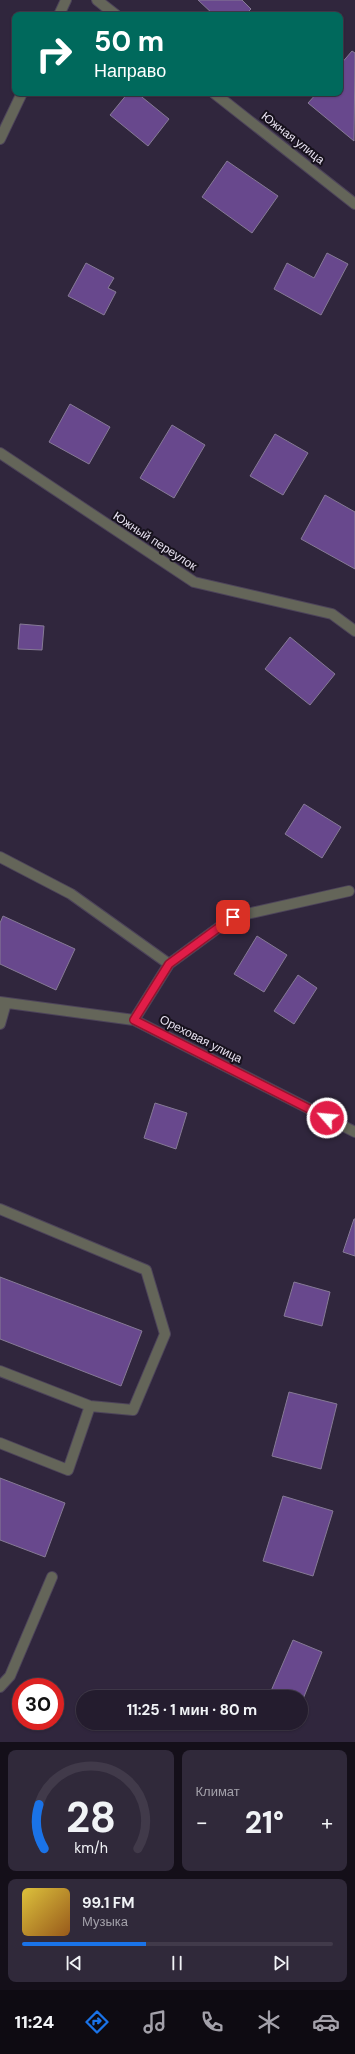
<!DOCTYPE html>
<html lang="ru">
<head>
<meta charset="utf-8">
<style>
	body { margin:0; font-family:"DM Sans",sans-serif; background:#30293a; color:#f1f3f6; height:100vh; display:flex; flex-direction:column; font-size:15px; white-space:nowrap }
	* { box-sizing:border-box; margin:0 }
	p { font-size:13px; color:#a3a1aa }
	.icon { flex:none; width:22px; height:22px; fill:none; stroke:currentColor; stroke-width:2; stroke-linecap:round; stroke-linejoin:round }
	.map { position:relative; height:1742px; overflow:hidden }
	.sheet { display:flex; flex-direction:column; gap:8px; padding:8px; background:#140f19; flex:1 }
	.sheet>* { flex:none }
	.top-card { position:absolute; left:12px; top:12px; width:331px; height:84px; border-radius:8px; box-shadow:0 1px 3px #0004,0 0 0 1px #413a4a; background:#00695c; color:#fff; overflow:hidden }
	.speed { position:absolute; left:12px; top:1678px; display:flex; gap:8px; font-size:20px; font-weight:700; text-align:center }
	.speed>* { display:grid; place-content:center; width:52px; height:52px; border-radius:50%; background:#241c2e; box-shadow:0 1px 3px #0004,0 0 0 1px #413a4a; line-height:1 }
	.speed .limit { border:6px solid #d22; background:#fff; color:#111 }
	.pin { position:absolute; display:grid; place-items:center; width:34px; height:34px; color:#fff; margin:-17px; border-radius:8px; box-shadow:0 2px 6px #0006 }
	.me { position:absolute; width:44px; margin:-22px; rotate:297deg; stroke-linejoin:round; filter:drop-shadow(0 0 3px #0008) }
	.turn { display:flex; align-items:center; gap:14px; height:84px; padding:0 16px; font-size:18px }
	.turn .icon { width:52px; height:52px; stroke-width:2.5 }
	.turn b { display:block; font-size:28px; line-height:34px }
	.big { font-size:30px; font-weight:700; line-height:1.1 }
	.sheet .tile { flex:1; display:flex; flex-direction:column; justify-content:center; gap:6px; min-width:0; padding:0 14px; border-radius:8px; background:#30293a }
	.sheet .dial { align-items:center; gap:0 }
	.dial svg { height:104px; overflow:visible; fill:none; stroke:#413a4a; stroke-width:7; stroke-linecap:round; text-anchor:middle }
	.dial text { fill:#f1f3f6; stroke:none }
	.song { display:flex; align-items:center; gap:12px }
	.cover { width:48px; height:48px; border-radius:6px; background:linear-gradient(135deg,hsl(50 70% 55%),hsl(30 70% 35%)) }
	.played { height:4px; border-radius:2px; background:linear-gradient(90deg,#1a73e8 40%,#413a4a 40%) }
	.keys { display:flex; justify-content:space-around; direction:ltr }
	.heat { display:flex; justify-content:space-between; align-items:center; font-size:22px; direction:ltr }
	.sheet .tiles { flex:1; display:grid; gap:8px; grid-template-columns:1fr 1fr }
	.tile:last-child { grid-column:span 2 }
	.trip { position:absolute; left:76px; top:1690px; width:232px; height:40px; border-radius:20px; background:#241c2e; box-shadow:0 1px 3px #0004,0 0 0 1px #413a4a; font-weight:700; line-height:40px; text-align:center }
	.tabs { display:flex; height:64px; justify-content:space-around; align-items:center; background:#0e0b12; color:#a3a1aa }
	.tabs .icon { width:28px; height:28px }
	.tabs .on { color:#1a73e8 }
	.tabs b { font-size:18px; color:#f1f3f6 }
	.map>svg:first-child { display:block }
	.building { fill:#68488d; stroke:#867a96 }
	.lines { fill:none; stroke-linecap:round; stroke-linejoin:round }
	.minor-casing { stroke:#4d445a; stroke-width:12 }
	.minor { stroke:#646559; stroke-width:10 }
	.route-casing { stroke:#92132f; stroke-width:10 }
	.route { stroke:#e11d48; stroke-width:7 }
	.labels { text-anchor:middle; stroke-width:4; stroke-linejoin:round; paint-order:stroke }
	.street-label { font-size:12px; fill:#e8e2f1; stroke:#16111c }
</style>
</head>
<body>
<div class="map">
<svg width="355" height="1742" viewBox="0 0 355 1742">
	<rect width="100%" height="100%" fill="#30263d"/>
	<path class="building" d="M198,0H242L251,9L245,15H214Z
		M352,51L355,53L354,141L308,103L317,93H340V65Z
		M128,93H137L169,119L148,146L110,115Z
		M227,161L278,196L252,233L202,197Z
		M327,253L348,264L321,315L274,289L287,263L314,278Z
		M86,263L114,278L108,288L116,292L104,315L68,296Z
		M70,404L110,427L89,464L49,442Z
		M172,425L205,445L174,498L140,478Z
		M275,434L308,453L283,495L250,476Z
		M325,495L355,512V569L301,539Z
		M20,624L44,626L42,650L18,649Z
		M290,637L335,674L310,705L265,669Z
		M304,804L341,827L322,858L285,834Z
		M3,916L75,949L56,990L0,964V923Z
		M257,936L287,955L264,992L234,974Z
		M298,975L317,988L294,1024L274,1011Z
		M155,1103L187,1113L176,1149L144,1138Z
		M354,1219H355V1256L343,1252Z
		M0,1277L142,1331L121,1386L0,1339Z
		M294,1282L330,1292L322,1326L284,1316Z
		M289,1392L337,1404L321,1469L272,1456Z
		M0,1478L65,1503L45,1557L0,1540Z
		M283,1496L333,1511L313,1576L263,1561Z
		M293,1640L322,1652L301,1704V1697H285L271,1691Z"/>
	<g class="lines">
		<g class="minor-casing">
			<path id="minor" d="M97,0L116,15
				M59,15L66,0
				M214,93L355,204
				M0,139L22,93
				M0,453L194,582L332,614L355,631
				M0,857L71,894L169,964
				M0,1002L134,1020L355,1132
				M134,1020L169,964L233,917L349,891
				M0,1024L6,1003
				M0,1209L146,1270L165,1334L133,1410L90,1406L68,1470L0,1443
				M0,1371L90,1406
				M0,1687L10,1676L52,1577"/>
		</g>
		<use href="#minor" class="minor"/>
	</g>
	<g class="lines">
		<g class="route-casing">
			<path id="route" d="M233,917L169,964L134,1020L327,1118"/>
		</g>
		<use href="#route" class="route"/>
	</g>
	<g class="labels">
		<g class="street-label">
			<text transform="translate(293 138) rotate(38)" y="4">Южная улица</text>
			<text transform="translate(155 541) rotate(33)" y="4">Южный переулок</text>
			<text transform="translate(201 1039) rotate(27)" y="4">Ореховая улица</text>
		</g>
	</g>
</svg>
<div class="speed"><div class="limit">30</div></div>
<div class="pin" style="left:233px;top:917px;background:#d93025"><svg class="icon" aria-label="arrive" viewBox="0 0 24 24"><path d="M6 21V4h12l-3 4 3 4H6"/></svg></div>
<svg class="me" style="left:327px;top:1118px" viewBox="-20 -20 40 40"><circle r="17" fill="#e11d48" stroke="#fff" stroke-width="3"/><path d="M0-11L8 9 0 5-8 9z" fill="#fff"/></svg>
<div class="trip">11:25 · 1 мин · 80 m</div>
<div class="top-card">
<div class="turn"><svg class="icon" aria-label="right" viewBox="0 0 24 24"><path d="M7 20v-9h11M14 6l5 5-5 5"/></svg><div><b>50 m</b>Направо</div></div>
</div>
</div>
<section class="sheet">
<div class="tiles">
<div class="tile dial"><svg viewBox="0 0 100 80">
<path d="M14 69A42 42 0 1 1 86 69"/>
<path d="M14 69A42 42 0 0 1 10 35" stroke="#1a73e8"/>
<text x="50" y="56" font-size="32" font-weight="700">28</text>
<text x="50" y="72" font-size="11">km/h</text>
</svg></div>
<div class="tile"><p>Климат</p>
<div class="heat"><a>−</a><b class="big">21°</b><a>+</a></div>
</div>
<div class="tile">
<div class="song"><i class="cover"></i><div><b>99.1 FM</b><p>Музыка</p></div></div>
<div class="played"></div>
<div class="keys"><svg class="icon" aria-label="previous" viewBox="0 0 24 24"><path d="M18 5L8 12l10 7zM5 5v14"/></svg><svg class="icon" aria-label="pause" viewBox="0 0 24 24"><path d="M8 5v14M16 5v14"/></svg><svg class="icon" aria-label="next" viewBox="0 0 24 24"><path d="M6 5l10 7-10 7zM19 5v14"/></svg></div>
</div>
</div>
</section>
<nav class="tabs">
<b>11:24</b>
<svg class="icon on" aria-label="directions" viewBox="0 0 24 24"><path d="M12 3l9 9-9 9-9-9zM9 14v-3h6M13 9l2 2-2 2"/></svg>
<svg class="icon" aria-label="music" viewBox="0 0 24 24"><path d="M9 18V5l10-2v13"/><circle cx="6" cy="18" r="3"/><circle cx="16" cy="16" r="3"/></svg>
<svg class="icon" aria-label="phone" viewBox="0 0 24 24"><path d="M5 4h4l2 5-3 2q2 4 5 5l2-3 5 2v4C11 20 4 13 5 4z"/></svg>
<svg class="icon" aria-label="climate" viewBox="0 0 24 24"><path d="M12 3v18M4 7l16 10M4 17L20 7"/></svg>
<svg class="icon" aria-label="car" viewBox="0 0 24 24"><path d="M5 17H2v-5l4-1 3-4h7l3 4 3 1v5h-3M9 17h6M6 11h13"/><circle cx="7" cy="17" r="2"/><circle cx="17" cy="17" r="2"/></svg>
</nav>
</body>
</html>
